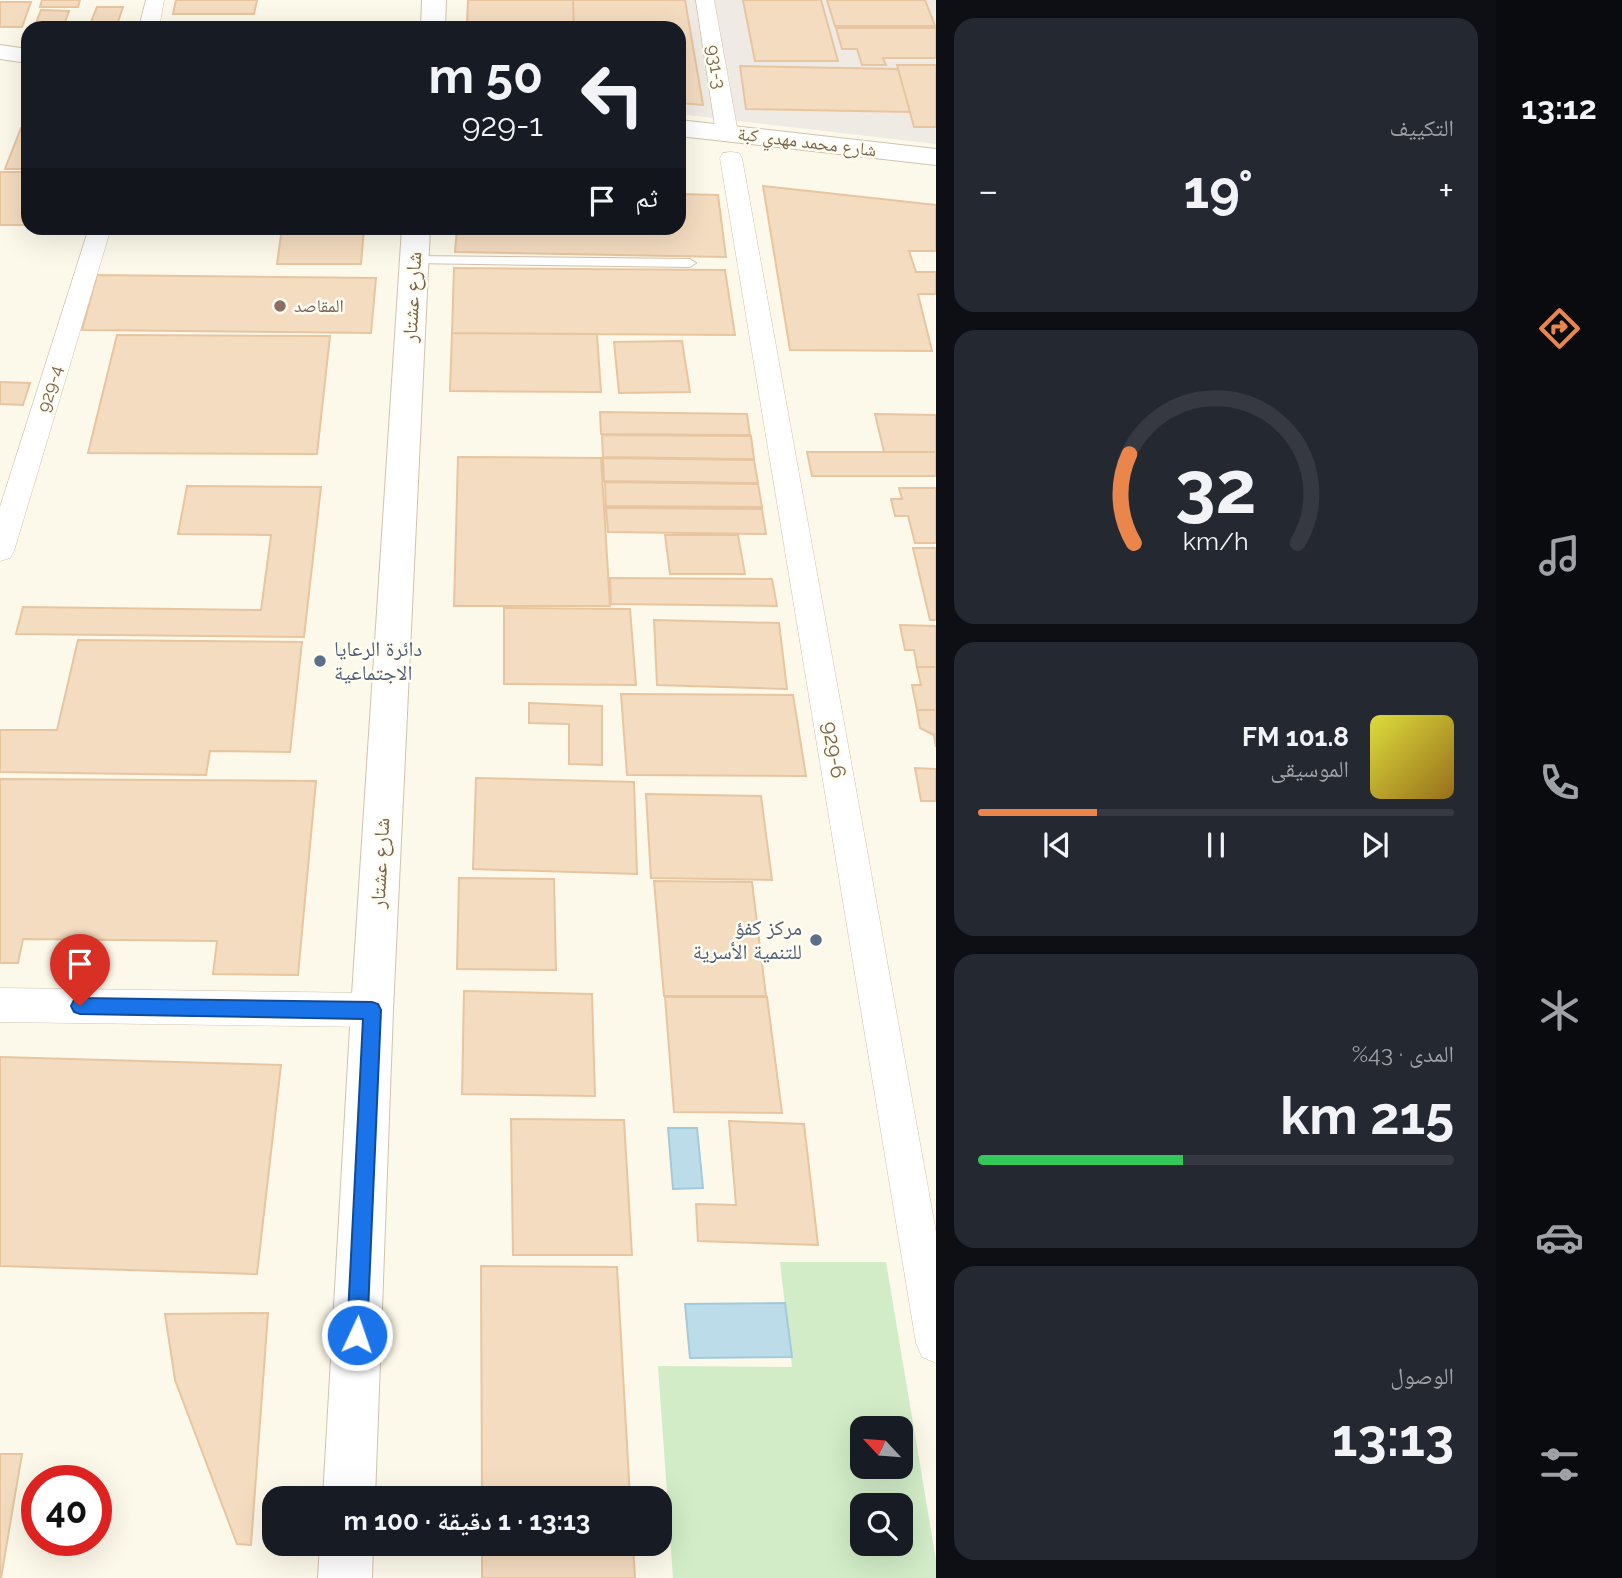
<!DOCTYPE html>
<html lang="ar">
<head>
<meta charset="utf-8">
<style>
	body { margin:0; font-family:Raleway,"Noto Naskh Arabic",sans-serif; background:#242831; color:#f1f3f6; direction:rtl; height:100vh; display:flex; flex-direction:column; font-size:26px; white-space:nowrap }
	* { box-sizing:border-box; margin:0 }
	p { font-size:23px; color:#9ea1a6 }
	.icon { flex:none; width:38px; height:38px; fill:none; stroke:currentColor; stroke-width:2; stroke-linecap:round; stroke-linejoin:round }
	.map { position:relative; flex:1; overflow:hidden; direction:ltr }
	.details { display:flex; flex-direction:column; gap:18px; padding:18px; background:#0d0f14; width:560px }
	.details>* { flex:none }
	.banner { position:absolute; left:21px; top:21px; width:665px; height:214px; border-radius:21px; box-shadow:0 7px 28px #0002; direction:rtl; background:#171b24; color:#f1f3f6; overflow:hidden }
	.needle { width:46px; rotate:296deg }
	.controls { position:absolute; left:850px; top:1416px; display:grid; gap:14px }
	.controls a { display:grid; place-items:center; width:63px; height:63px; border-radius:14px; background:#171b24; box-shadow:0 7px 28px #0002; font-size:35px }
	.speed { position:absolute; left:21px; top:1465px; display:flex; gap:14px; font-size:35px; font-weight:700; text-align:center }
	.speed>* { display:grid; place-content:center; width:91px; height:91px; border-radius:50%; background:#171b24; box-shadow:0 7px 28px #0002; line-height:1 }
	.speed .limit { border:10px solid #d22; background:#fff; color:#111 }
	.pin { position:absolute; display:grid; place-items:center; width:60px; height:60px; color:#fff; margin:-72px -30px; border-radius:50% 50% 50% 0; rotate:-45deg; box-shadow:0 0 7px #0007 }
	.pin .icon { rotate:45deg }
	.me { position:absolute; width:77px; margin:-38px; rotate:3deg; stroke-linejoin:round; filter:drop-shadow(0 0 5px #0008) }
	.turn { display:flex; align-items:center; gap:24px; height:147px; padding:0 28px; font-size:32px }
	.turn .icon { width:91px; height:91px; stroke-width:2.5 }
	.turn b { display:block; font-size:49px; line-height:60px }
	.then { display:flex; align-items:center; height:66px; padding:0 28px; background:#0003; gap:14px; font-size:26px }
	.big { font-size:52px; font-weight:700; line-height:1.1 }
	.details .card { flex:1; display:flex; flex-direction:column; justify-content:center; gap:10px; min-width:0; padding:0 24px; border-radius:21px; background:#242831 }
	.details .dial { align-items:center; gap:0 }
	.dial svg { height:182px; overflow:visible; fill:none; stroke:#363941; stroke-width:7; stroke-linecap:round; text-anchor:middle }
	.dial text { fill:#f1f3f6; stroke:none }
	.song { display:flex; align-items:center; gap:21px }
	.cover { width:84px; height:84px; border-radius:10px; background:linear-gradient(135deg,hsl(60 70% 55%),hsl(40 70% 35%)) }
	.played { height:7px; border-radius:4px; background:linear-gradient(90deg,#ea864c 25%,#363941 25%) }
	.keys { display:flex; justify-content:space-around; direction:ltr }
	.heat { display:flex; justify-content:space-between; align-items:center; font-size:38px; direction:ltr }
	.charge { height:10px; border-radius:5px; background:linear-gradient(90deg,#34c759 43%,#363941 0) }
	.trip { position:absolute; left:262px; top:1486px; width:410px; height:70px; border-radius:21px; background:#171b24; box-shadow:0 7px 28px #0002; font-weight:700; line-height:70px; text-align:center; direction:rtl }
	main { display:flex; flex:1; min-height:0 }
	.tabs { display:flex; flex-direction:column; width:126px; justify-content:space-around; align-items:center; background:#090b0e; color:#9ea1a6 }
	.tabs .icon { width:49px; height:49px }
	.tabs .current { color:#ea864c }
	.tabs b { font-size:32px; color:#f1f3f6 }
	.map>svg:first-child { display:block }
	.industrial { fill:#efeae3 }
	.green { fill:#d1ecc7; fill-rule:evenodd }
	.water { fill:#bddce9; stroke:#a3cadb; stroke-width:2 }
	.building { fill:#f4dcc0; stroke:#e7c5a0; stroke-width:2 }
	.lines { fill:none; stroke-linecap:round; stroke-linejoin:round }
	.service-casing { stroke:#d1c2ae; stroke-width:2 }
	.minor-casing { stroke:#d1c2ae; stroke-width:1 }
	.tertiary-casing { stroke:#d1c2ae; stroke-width:2 }
	.service { fill:#fff; fill-rule:evenodd }
	.minor { fill:#fff; fill-rule:evenodd }
	.tertiary { fill:#fff; fill-rule:evenodd }
	.route { fill:#1a73e8; stroke:#114b97; stroke-width:2 }
	.education-dot { fill:#8d6e63; stroke:#fffcf1; stroke-width:2.5 }
	.service-dot { fill:#5c6f8a; stroke:#fffcf1; stroke-width:2.5 }
	.labels { text-anchor:middle; stroke-width:5; stroke-linejoin:round; paint-order:stroke }
	.far-street-label { font-size:18px; fill:#7a634b; stroke:#fffcf1 }
	.far-education-label { font-size:18px; fill:#785e54; stroke:#fffcf1; text-anchor:start }
	.street-label { font-size:21px; fill:#7a634b; stroke:#fffcf1 }
	.service-label { font-size:21px; fill:#4e5e75; stroke:#fffcf1; text-anchor:start }
</style>
</head>
<body>
<main>
<nav class="tabs">
<b>13:12</b>
<svg class="icon current" aria-label="directions" viewBox="0 0 24 24"><path d="M12 3l9 9-9 9-9-9zM9 14v-3h6M13 9l2 2-2 2"/></svg>
<svg class="icon" aria-label="music" viewBox="0 0 24 24"><path d="M9 18V5l10-2v13"/><circle cx="6" cy="18" r="3"/><circle cx="16" cy="16" r="3"/></svg>
<svg class="icon" aria-label="phone" viewBox="0 0 24 24"><path d="M5 4h4l2 5-3 2q2 4 5 5l2-3 5 2v4C11 20 4 13 5 4z"/></svg>
<svg class="icon" aria-label="climate" viewBox="0 0 24 24"><path d="M12 3v18M4 7l16 10M4 17L20 7"/></svg>
<svg class="icon" aria-label="car" viewBox="0 0 24 24"><path d="M5 17H2v-5l4-1 3-4h7l3 4 3 1v5h-3M9 17h6M6 11h13"/><circle cx="7" cy="17" r="2"/><circle cx="17" cy="17" r="2"/></svg>
<svg class="icon" aria-label="filters" viewBox="0 0 24 24"><path d="M4 7h16M4 17h16"/><circle cx="9" cy="7" r="2"/><circle cx="15" cy="17" r="2"/></svg>
</nav>
<section class="details">
<div class="card"><p>التكييف</p>
<div class="heat"><a>−</a><b class="big">19°</b><a>+</a></div>
</div>
<div class="card dial"><svg viewBox="0 0 100 80">
<path d="M14 69A42 42 0 1 1 86 69"/>
<path d="M14 69A42 42 0 0 1 12 30" stroke="#ea864c"/>
<text x="50" y="56" font-size="32" font-weight="700">32</text>
<text x="50" y="72" font-size="11">km/h</text>
</svg></div>
<div class="card">
<div class="song"><i class="cover"></i><div><b>101.8 FM</b><p>الموسيقى</p></div></div>
<div class="played"></div>
<div class="keys"><svg class="icon" aria-label="previous" viewBox="0 0 24 24"><path d="M18 5L8 12l10 7zM5 5v14"/></svg><svg class="icon" aria-label="pause" viewBox="0 0 24 24"><path d="M8 5v14M16 5v14"/></svg><svg class="icon" aria-label="next" viewBox="0 0 24 24"><path d="M6 5l10 7-10 7zM19 5v14"/></svg></div>
</div>
<div class="card"><p>المدى · 43%</p><b class="big">215 km</b><div class="charge"></div></div>
<div class="card"><p>الوصول</p><b class="big">13:13</b></div>
</section>
<div class="map">
<svg width="936" height="1578" viewBox="0 0 936 1578">
	<rect width="100%" height="100%" fill="#fdf9ea"/>
	<path class="industrial" d="M467,0H936V144L679,114V28H466Z"/>
	<path class="green" d="M780,1262H886L936,1560V1578H673L658,1366L792,1367ZM863,1428H901V1466H863ZM863,1505H901V1544H863Z"/>
	<path class="water" d="M668,1128H697L703,1188L673,1189Z
		M785,1303L792,1357L690,1358L685,1304Z"/>
	<path class="building" d="M42,0H80L78,7H40Z
		M176,0H257L254,14H173Z
		M468,0H573L574,28H467Z
		M573,0H685L703,105L679,103V28H574Z
		M743,0H821L838,61H755Z
		M827,0H925L935,26H835Z
		M0,2H31L22,27H0Z
		M97,7H123L118,22H91Z
		M41,10L69,11L63,28H34Z
		M91,22H118L116,28H89Z
		M836,28H936V58H883L886,65H862L857,49H842Z
		M897,65H936V127H914Z
		M740,66L898,69L910,112L746,109Z
		M21,128H28V169H5Z
		M0,172H28L26,225H0Z
		M763,186L936,205V251H909L916,272H936V294H918L932,351L790,350Z
		M679,194L718,195L726,257L455,252L457,228H679Z
		M282,228H364L361,264H277Z
		M454,268L725,270L735,335L452,333Z
		M97,275L376,278L371,333L82,330Z
		M452,333L597,334L601,392L450,391Z
		M117,335L330,336L317,454L88,453Z
		M682,341L690,392L619,393L614,342Z
		M0,382L30,383L23,405L0,404Z
		M600,412L747,414L750,435L601,434Z
		M875,414L936,415V452H884Z
		M602,435L751,436L754,459L603,457Z
		M807,452H936V476H812Z
		M458,457L601,458L610,606H454Z
		M603,458L754,460L758,483L604,481Z
		M605,482L758,484L762,507L606,506Z
		M187,486L321,487L304,637L16,634L23,607L261,610L271,535L178,534Z
		M899,488H936V543H915L908,516H895L891,499H902Z
		M606,508L762,509L766,534L608,532Z
		M665,535H738L745,574H670Z
		M913,548H936V620H930Z
		M610,578L772,579L777,606L611,604Z
		M504,608L630,609L636,685L504,684Z
		M654,620L779,623L787,689L657,685Z
		M900,625L936,626V667H917L914,650H905Z
		M78,640L302,642L290,752L210,751L206,775L0,772V730H57Z
		M917,667H936V710H917L912,685H921Z
		M621,694L793,695L806,776L627,775Z
		M529,703L602,706V765L569,764V724L529,723Z
		M917,710H936V747L934,735L920,728Z
		M915,768L936,769V801H921Z
		M476,778L634,782L637,874L473,869Z
		M0,779L316,781L298,975L213,974L217,941L23,939L18,963H0Z
		M646,794L761,796L772,880L651,878Z
		M459,878L554,879L556,970L457,969Z
		M654,881L752,882L766,996H664Z
		M464,991L592,994L595,1096L462,1094Z
		M665,997H767L782,1113L674,1112Z
		M0,1057L281,1065L257,1274L0,1266Z
		M511,1119L624,1120L632,1255H513Z
		M729,1121L804,1124L818,1245L698,1241L696,1204L736,1205Z
		M481,1266L617,1267L630,1498H482Z
		M268,1313L251,1545L237,1544L175,1380L165,1314Z
		M0,1454H22L1,1578H0Z
		M482,1544H633L635,1578H482Z"/>
	<g class="lines">
		<g class="service-casing">
			<path id="service" d="M414,256L690,259L696,263L690,267L410,263V257Z"/>
		</g>
		<g class="minor-casing">
			<path id="minor" d="M146,0H164L159,28H139Z
				M696,0H714L738,133L734,137H720L716,133Z
				M731,152L739,153L742,158L936,1232V1363L922,1357L916,1343L720,158L723,153Z
				M89,228H111L14,551L10,558L0,561V507Z
				M0,988L372,993L384,998L390,1010L384,1022L372,1027L0,1022Z"/>
		</g>
		<g class="tertiary-casing">
			<path id="tertiary" d="M422,0H446L445,28H421Z
				M0,45L28,49V63L0,59Z
				M679,120L936,149V165L679,136Z
				M402,228H430L393,1010L375,1498H323L351,1010Z
				M320,1544H373L372,1578H318Z"/>
		</g>
		<use href="#service" class="service"/>
		<use href="#minor" class="minor"/>
		<use href="#tertiary" class="tertiary"/>
	</g>
	<path class="route" d="M80,998L372,1002L378,1004L381,1010L367,1335L364,1343L357,1346L350,1343L347,1335L363,1019L80,1014L74,1012L71,1006L74,1000Z"/>
	<circle class="education-dot" cx="280" cy="306" r="7"/>
	<g class="service-dot">
		<circle cx="320" cy="661" r="7"/>
		<circle cx="816" cy="940" r="7"/>
	</g>
	<g class="labels">
		<g class="far-street-label">
			<text transform="translate(716 67) rotate(81)" y="6">931-3</text>
			<text transform="translate(807 142) rotate(7)" y="6">شارع محمد مهدي كبة</text>
			<text transform="translate(50 389) rotate(-73)" y="6">929-4</text>
		</g>
		<g class="far-education-label">
			<text x="294" y="312">المقاصد</text>
		</g>
		<g class="street-label">
			<text transform="translate(412 297) rotate(-87)" y="7">شارع عشتار</text>
			<text transform="translate(834 750) rotate(80)" y="7">929-6</text>
			<text transform="translate(380 863) rotate(-87)" y="7">شارع عشتار</text>
		</g>
		<g class="service-label">
			<text x="334" y="656">دائرة الرعايا<tspan x="334" dy="24">الاجتماعية</tspan></text>
			<text x="802" y="935" text-anchor="end">مركز كفؤ<tspan x="802" dy="24">للتنمية الأسرية</tspan></text>
		</g>
	</g>
</svg>
<div class="controls">
<a><svg class="needle" viewBox="-14 -14 28 28"><path d="M0-13l5 13h-10z" fill="#e53935"/><path d="M0 13l5-13h-10z" fill="#9ea1a6"/></svg></a>
<a><svg class="icon" aria-label="search" viewBox="0 0 24 24"><circle cx="10" cy="10" r="6"/><path d="M15 15l6 6"/></svg></a>
</div>
<div class="speed"><div class="limit">40</div></div>
<div class="pin" style="left:80px;top:1006px;background:#d93025"><svg class="icon" aria-label="arrive" viewBox="0 0 24 24"><path d="M6 21V4h12l-3 4 3 4H6"/></svg></div>
<svg class="me" style="left:357px;top:1335px" viewBox="-20 -20 40 40"><circle r="17" fill="#1a73e8" stroke="#fff" stroke-width="3"/><path d="M0-11L8 9 0 5-8 9z" fill="#fff"/></svg>
<div class="trip">13:13 · 1 دقيقة · 100 m</div>
<div class="banner">
<div class="turn"><svg class="icon" aria-label="left" viewBox="0 0 24 24"><path d="M17 20v-9H6M10 6l-5 5 5 5"/></svg><div><b>50 m</b>929-1</div></div>
<div class="then">ثم<svg class="icon" aria-label="arrive" viewBox="0 0 24 24"><path d="M6 21V4h12l-3 4 3 4H6"/></svg></div>
</div>
</div>
</main>
</body>
</html>
